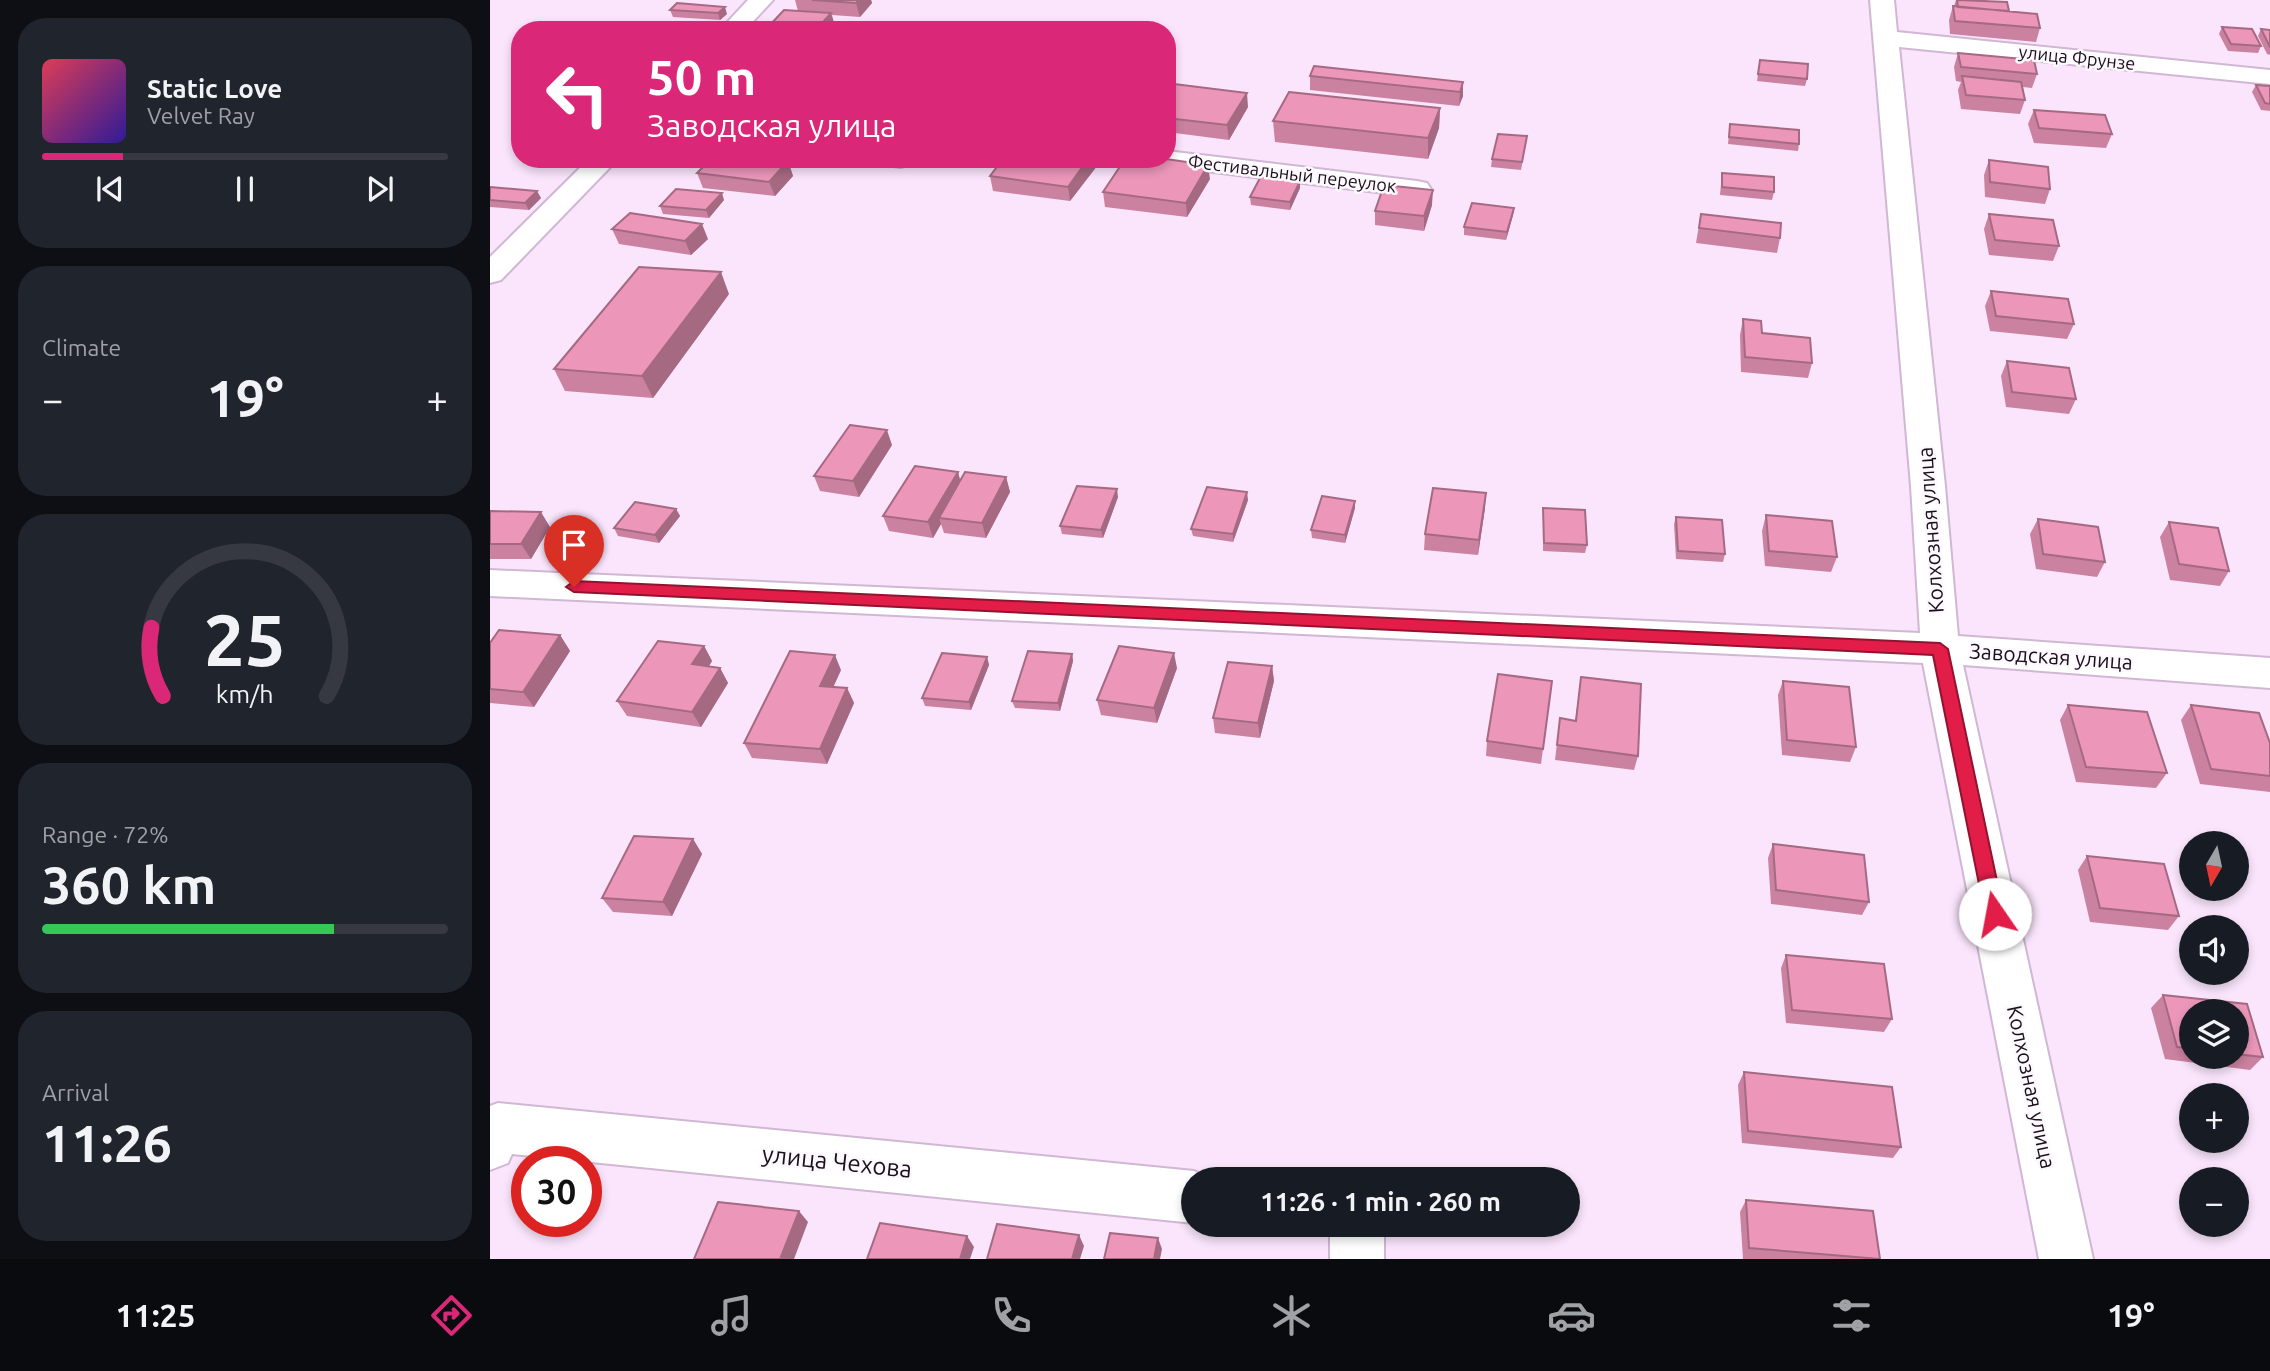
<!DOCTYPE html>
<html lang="en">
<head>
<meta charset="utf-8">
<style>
	body { margin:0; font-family:Ubuntu,sans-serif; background:#20242c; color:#f1f3f6; height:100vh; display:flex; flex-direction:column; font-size:26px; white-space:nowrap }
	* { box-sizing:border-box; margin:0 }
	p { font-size:23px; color:#9ea1a6 }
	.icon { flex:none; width:38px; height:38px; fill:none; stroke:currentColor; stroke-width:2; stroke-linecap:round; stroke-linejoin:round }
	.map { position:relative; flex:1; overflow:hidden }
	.details { display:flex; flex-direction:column; gap:18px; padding:18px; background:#0d0f14; width:490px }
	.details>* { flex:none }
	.hud { position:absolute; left:21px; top:21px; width:665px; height:147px; border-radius:28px; box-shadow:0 4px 10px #0003; background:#db2777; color:#fff; overflow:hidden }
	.needle { width:46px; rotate:189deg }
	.fabs { position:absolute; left:1689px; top:831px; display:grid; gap:14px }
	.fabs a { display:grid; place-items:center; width:70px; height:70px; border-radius:50%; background:#171b24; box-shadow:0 4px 10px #0003; font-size:35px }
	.speed { position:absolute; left:21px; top:1146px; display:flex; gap:14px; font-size:35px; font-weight:700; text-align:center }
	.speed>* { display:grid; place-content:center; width:91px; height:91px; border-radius:50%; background:#171b24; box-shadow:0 4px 10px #0003; line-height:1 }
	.speed .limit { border:10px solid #d22; background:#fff; color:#111 }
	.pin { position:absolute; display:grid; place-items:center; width:60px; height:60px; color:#fff; margin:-72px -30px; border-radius:50% 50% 50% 0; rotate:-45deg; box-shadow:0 0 7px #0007 }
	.pin .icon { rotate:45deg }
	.me { position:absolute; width:77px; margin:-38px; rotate:348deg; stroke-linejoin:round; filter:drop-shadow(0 0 5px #0008) }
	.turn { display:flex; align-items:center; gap:24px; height:147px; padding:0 21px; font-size:32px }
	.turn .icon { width:91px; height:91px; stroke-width:2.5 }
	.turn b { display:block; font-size:49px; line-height:60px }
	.big { font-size:52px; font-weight:600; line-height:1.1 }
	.details .card { flex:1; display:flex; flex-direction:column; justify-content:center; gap:10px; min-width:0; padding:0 24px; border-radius:28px; background:#20242c }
	.details .dial { align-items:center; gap:0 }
	.dial svg { height:182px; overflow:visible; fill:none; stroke:#363941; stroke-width:7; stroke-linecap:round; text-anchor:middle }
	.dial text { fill:#f1f3f6; stroke:none }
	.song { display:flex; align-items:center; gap:21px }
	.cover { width:84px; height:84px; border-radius:10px; background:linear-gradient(135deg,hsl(350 70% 55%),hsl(250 70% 35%)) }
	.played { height:7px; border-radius:4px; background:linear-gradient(90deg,#db2777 20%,#363941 20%) }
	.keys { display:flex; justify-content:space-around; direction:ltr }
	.heat { display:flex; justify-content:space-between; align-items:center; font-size:38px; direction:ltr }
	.charge { height:10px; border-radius:5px; background:linear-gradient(90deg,#34c759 72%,#363941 0) }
	.trip { position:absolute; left:691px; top:1167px; width:399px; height:70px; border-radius:35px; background:#171b24; box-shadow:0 4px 10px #0003; font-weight:600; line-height:70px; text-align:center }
	.menu { display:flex; height:112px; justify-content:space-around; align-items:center; background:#090b0e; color:#9ea1a6 }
	.menu .icon { width:49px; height:49px }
	.menu .selected { color:#db2777 }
	.menu b { font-size:32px; color:#f1f3f6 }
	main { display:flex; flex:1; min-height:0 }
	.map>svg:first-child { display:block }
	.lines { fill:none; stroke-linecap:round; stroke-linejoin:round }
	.minor-casing { stroke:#d0b7d3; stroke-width:4 }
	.minor { fill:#fff; fill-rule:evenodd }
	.wall { fill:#cb82a0; fill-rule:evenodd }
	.shaded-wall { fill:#a56a82 }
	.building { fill:#ec97ba; stroke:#a56a82; stroke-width:2 }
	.route { fill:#e11d48; stroke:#92132f; stroke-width:2 }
	.labels { text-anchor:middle; stroke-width:5; stroke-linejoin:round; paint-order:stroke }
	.far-street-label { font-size:18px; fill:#19101a; stroke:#fdf8fe }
	.street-label { font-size:21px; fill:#19101a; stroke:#fdf8fe }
	.near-street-label { font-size:24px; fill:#19101a; stroke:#fdf8fe }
</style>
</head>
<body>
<main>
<section class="details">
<div class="card">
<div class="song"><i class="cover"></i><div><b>Static Love</b><p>Velvet Ray</p></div></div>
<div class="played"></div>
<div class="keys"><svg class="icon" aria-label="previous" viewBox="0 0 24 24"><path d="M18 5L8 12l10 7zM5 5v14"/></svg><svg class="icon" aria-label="pause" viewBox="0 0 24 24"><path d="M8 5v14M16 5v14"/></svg><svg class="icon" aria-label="next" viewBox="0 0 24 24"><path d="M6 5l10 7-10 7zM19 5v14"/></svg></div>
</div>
<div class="card"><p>Climate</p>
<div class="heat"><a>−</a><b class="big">19°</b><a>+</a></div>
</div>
<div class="card dial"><svg viewBox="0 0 100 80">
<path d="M14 69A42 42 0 1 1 86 69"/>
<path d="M14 69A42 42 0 0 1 9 39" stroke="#db2777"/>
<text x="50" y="56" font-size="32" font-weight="700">25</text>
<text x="50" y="72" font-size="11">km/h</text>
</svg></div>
<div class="card"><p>Range · 72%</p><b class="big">360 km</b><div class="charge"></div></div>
<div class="card"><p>Arrival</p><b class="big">11:26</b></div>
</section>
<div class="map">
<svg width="1780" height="1259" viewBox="0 0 1780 1259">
	<rect width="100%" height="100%" fill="#fae5fc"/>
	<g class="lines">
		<g class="minor-casing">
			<path id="minor" d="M258,0H283L255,30H230Z
				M1380,0H1404L1407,32L1780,70V84L1409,47L1455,486L1468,636L1780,658V688L1473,665L1603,1259H1549L1433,663L0,596V570L1430,633L1421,486Z
				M677,151L927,181L937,183L941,189L937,195L927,197L667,165L664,159H677Z
				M99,159H128L11,280L0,283V257Z
				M394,159H423L420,165L410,167L397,165Z
				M8,1103L704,1171L723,1180H704V1223L22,1154L18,1163L0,1170V1106Z
				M840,1225H894V1259H840Z"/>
		</g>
		<use href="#minor" class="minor"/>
	</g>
	<path class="wall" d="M305,0H381L382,3L370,17L342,15L345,27L342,30H279L278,27L308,11Z
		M1466,0H1496L1550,28L1546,42L1460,34L1459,20L1463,6H1464Z
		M180,10L237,14L230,20L183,17Z
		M1732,27L1771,46L1768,53L1738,51L1729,34Z
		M1771,29L1780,30V55L1777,54L1768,36Z
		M1468,53L1547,74L1542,88L1533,87L1535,100L1530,114L1471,109L1468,90L1471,82L1466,81L1464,67Z
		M1270,60L1317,79L1315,86L1267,81Z
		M820,76L973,82V96L969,106L820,90Z
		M1766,85L1780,86V111L1771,110L1762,92Z
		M677,95L758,107L739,140L677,132Z
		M950,108L949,128L938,159L785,142L783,121Z
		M1544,110L1622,134L1616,148L1544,143L1538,124Z
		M1240,124L1309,144L1308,151L1238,144Z
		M1036,144L1031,170L1001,167L1002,159Z
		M217,159H282L298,161L303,176L285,196L213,188L207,173L220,160Z
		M513,159H606L607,166L580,201L503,191L500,176Z
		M1499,160L1560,189L1555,204L1495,197L1494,175Z
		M1232,173L1284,192L1282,200L1230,195Z
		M720,179L697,217L615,207L613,192Z
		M810,181V188L800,210L761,205L760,197Z
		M0,187L51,198L39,210L0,207Z
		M234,200L219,218L173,214L170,206Z
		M942,205L934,231L885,225V211Z
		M1024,208L1023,215L1016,240L974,235V227Z
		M1211,214L1290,238L1287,253L1206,243Z
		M1499,214L1569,246L1563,261L1499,255L1494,229Z
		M122,229L218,239L201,255L129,244Z
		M1501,291L1584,324L1577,339L1500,331L1495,306Z
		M239,294L163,398L75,391L64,369Z
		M1253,319L1272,333L1322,363L1318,378L1251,372L1250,335Z
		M1517,361L1586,399L1579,414L1516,407L1511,376Z
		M402,445L369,497L330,491L324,476Z
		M468,472L470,480L516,477L520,492L496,538L454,533L451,524L443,538L399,531L393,516Z
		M628,497L613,538L572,534L570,526Z
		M758,500L743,542L703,536L701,529Z
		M865,508L855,543L822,538L821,530Z
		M995,508L988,555L934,550L935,534Z
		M1053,508L1097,545L1095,553L1053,551Z
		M186,509L190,516L169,543L128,536L124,528Z
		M0,511L60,527L41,559H0Z
		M1276,515L1347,557L1341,572L1275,566L1272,531Z
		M1186,517L1235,554L1233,562L1186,559L1184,524Z
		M1548,519L1615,562L1607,577L1546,569L1540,534Z
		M1679,522L1739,571L1730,586L1680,580L1670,537Z
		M70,635L80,651L44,707L0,703V643Z
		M214,646L222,661L219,666L230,668L238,683L211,727L137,716L127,701Z
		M582,654L583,661L570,711L525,708L522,701Z
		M497,657L499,665L481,710L435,706L432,698Z
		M782,666L784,681L770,738L725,733L723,718Z
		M687,668L667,723L611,715L607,700Z
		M351,670L343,687L357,688L364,703L337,764L262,758L254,743Z
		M1091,677L1148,756L1144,770L1065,760L1070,718L1085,721Z
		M1062,681L1051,764L996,756L997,741Z
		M1293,681L1366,747L1360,762L1292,755L1288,695Z
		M1578,705L1677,773L1666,788L1586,782L1570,720Z
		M1701,705L1780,743V792L1710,784L1691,720Z
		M203,839L212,854L182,916L123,912L112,898Z
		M1283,844L1379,902L1372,915L1281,904L1278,858Z
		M1597,856L1689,916L1678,930L1600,922L1588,870Z
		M1296,955L1402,1019L1394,1032L1296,1023L1291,968Z
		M1673,995L1757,1004L1773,1057L1760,1070L1675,1059L1661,1008ZM1701,1012H1746V1057H1701Z
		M1254,1072L1411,1147L1403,1158L1252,1143L1248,1085Z
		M1256,1200L1390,1259H1253L1250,1212Z"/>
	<path class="shaded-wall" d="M369,0H381L382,3L370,17L366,3Z
		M235,7L237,14L230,20L228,13Z
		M341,13L345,27L342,30H326Z
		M973,82V96L969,106L970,92Z
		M757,93L758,107L739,140L737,125Z
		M950,108L949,128L938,159V138Z
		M598,159H606L607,166L580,201L578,187Z
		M298,161L303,176L285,196L279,182Z
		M718,165L720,179L697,217L696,203Z
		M810,181V188L800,210V202Z
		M943,190L942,205L934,231V216Z
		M47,191L51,198L39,210L35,203Z
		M232,193L234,200L219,218L216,210Z
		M1024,208L1023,215L1016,240L1017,232Z
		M212,224L218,239L201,255L195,241Z
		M231,272L239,294L163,398L152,376Z
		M397,430L402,445L369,497L363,481Z
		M468,472L472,488L449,518L451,524L443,538L438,522Z
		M516,477L520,492L496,538L492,523Z
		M627,489L628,497L613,538L611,530Z
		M757,492L758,500L743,542V534Z
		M996,493L995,508L988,555L989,540Z
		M865,501V508L855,543V535Z
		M186,509L190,516L169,543L165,535Z
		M51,512L60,527L41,559L31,544Z
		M70,635L80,651L44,707L33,692Z
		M214,646L222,661L211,679L202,664Z
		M684,653L687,668L667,723L664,708Z
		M582,654L583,661L570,711L568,703Z
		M345,655L351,670L337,701L330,686Z
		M497,657L499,665L481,710L479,702Z
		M782,666L784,681L770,738L768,723Z
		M230,668L238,683L211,727L202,712Z
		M357,688L364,703L337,764L330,749Z
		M203,839L212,854L182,916L173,902Z
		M309,1211L318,1222L304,1259H290Z
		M589,1235L594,1246L590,1259H582Z
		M477,1236L484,1247L480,1259H470Z
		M668,1238L672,1249L670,1259H664Z"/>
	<path class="building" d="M322,0H369L366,3Z
		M1467,0L1517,2L1519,11L1468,7Z
		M187,3L235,7L228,13L180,10Z
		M1463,6L1547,14L1550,28L1465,21Z
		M294,10L341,13L326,30L278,27Z
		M179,27L202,30H175Z
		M1732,27L1762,29L1771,46L1741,44Z
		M1771,29L1780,30V47Z
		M1468,53L1544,60L1547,74L1471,67Z
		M1270,60L1318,64L1317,79L1268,74Z
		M824,66L973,82L970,92L820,76Z
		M1472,76L1531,82L1535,100L1476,95Z
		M684,84L757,93L737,125L677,118V95Z
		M1766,85L1780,86V104L1775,103Z
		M799,92L950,108L938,138L783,121Z
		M1544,110L1615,115L1622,134L1549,128Z
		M1240,124L1309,130V144L1239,137Z
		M1008,134L1037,136L1032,162L1002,159Z
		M221,159H282L298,161L279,182L207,173Z
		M513,159H598L578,187L500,176Z
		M635,159H676L718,165L696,203L613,192Z
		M1499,160L1558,167L1560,189L1500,182Z
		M1232,173L1284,177V192L1232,187Z
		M771,176L810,181L800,202L760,197Z
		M894,185L943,190L934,216L885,211Z
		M0,187L47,191L35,203L0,200Z
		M186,189L232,193L216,210L170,206Z
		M982,203L1024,208L1017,232L974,227Z
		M140,213L212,224L195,241L122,229Z
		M1211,214L1291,223L1290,238L1209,228Z
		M1499,214L1563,220L1569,246L1505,240Z
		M149,267L231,272L152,376L64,369Z
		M1501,291L1578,299L1584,324L1506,316Z
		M1253,319L1271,321L1272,333L1320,338L1322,363L1255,357Z
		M1517,361L1579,368L1586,399L1522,392Z
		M360,425L397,430L363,481L324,476Z
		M425,466L468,472L438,522L393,516Z
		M475,472L516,477L492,523L449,518Z
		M587,486L627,489L611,530L570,526Z
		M717,487L757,492L743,534L701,529Z
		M943,488L996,493L989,540L935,534Z
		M832,496L865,501L855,535L821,530Z
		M145,502L186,509L165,535L124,528Z
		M1053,508L1095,510L1097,545L1054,543Z
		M0,511L51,512L31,544H0Z
		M1276,515L1342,521L1347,557L1279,551Z
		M1186,517L1232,520L1235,554L1188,551Z
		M1548,519L1608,527L1615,562L1553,554Z
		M1679,522L1728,528L1739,571L1689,564Z
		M9,630L70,635L33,692L0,689V643Z
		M168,641L214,646L202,664L230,668L202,712L127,701Z
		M629,646L684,653L664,708L607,700Z
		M300,651L345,655L330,686L357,688L330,749L254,743Z
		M538,651L582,654L568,703L522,701Z
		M452,653L497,657L479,702L432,698Z
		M738,662L782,666L768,723L723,718Z
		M1008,674L1062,681L1053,749L997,741Z
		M1091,677L1151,684L1148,756L1067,745L1070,718L1086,721Z
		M1293,681L1359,687L1366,747L1297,740Z
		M1578,705L1657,712L1677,773L1596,767Z
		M1701,705L1769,713L1780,743V776L1721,769Z
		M144,836L203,839L173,902L112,898Z
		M1283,844L1374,855L1379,902L1286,890Z
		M1597,856L1674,864L1689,916L1610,908Z
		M1296,955L1394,964L1402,1019L1302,1010Z
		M1673,995L1757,1004L1773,1057L1746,1054V1012H1701V1048L1687,1047Z
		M1254,1072L1402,1087L1411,1147L1258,1131Z
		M1256,1200L1383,1211L1390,1259L1259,1248Z
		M228,1202L309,1211L290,1259H204Z
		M390,1223L477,1236L470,1259H377Z
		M507,1224L589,1235L582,1259H497Z
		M620,1233L668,1238L664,1259H614Z"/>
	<path class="route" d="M84,581L1450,643L1458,649L1514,914L1511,920L1505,923L1498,920L1495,914L1443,655L84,592L76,587Z"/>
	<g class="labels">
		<g class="far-street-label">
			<text transform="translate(1587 58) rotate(6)" y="6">улица Фрунзе</text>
			<text transform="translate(802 174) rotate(7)" y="6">Фестивальный переулок</text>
		</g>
		<g class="street-label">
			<text transform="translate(1441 530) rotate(-94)" y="7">Колхозная улица</text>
			<text transform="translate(1561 657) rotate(4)" y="7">Заводская улица</text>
			<text transform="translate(1541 1087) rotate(78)" y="7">Колхозная улица</text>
		</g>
		<g class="near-street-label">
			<text transform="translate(347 1162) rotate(6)" y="8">улица Чехова</text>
		</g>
	</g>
</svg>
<div class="fabs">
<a><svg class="needle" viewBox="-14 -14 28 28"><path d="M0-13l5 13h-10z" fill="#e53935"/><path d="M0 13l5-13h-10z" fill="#9ea1a6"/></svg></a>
<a><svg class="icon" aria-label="sound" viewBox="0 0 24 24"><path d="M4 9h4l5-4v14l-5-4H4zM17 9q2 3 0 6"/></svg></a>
<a><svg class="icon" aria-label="layers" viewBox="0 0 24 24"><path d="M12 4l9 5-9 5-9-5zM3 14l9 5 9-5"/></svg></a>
<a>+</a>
<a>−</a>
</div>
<div class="speed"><div class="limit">30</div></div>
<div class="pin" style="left:84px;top:587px;background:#d93025"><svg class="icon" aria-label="arrive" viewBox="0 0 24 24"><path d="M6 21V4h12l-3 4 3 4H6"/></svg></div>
<svg class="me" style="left:1505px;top:914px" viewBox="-20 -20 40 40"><circle r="19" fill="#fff"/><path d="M0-13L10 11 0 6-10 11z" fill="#e11d48"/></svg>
<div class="trip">11:26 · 1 min · 260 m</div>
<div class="hud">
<div class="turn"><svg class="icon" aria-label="left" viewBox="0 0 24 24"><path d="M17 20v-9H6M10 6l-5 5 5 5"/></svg><div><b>50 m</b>Заводская улица</div></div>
</div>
</div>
</main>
<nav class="menu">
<b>11:25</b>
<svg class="icon selected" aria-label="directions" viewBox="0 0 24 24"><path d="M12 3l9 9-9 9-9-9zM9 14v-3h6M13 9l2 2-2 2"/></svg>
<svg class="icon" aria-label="music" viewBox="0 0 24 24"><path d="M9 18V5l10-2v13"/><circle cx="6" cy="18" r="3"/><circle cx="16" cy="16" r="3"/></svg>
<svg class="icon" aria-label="phone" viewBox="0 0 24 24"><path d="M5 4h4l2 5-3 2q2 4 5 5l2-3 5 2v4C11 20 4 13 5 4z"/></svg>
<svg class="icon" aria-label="climate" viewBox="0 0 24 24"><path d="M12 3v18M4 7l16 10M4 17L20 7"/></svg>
<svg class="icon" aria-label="car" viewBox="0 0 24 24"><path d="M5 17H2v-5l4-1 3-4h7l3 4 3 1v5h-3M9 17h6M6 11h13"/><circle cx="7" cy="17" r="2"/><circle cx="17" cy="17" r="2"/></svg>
<svg class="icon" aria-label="filters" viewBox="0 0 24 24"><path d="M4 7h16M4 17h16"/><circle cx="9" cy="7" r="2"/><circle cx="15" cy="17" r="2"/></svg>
<b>19°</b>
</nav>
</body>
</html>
